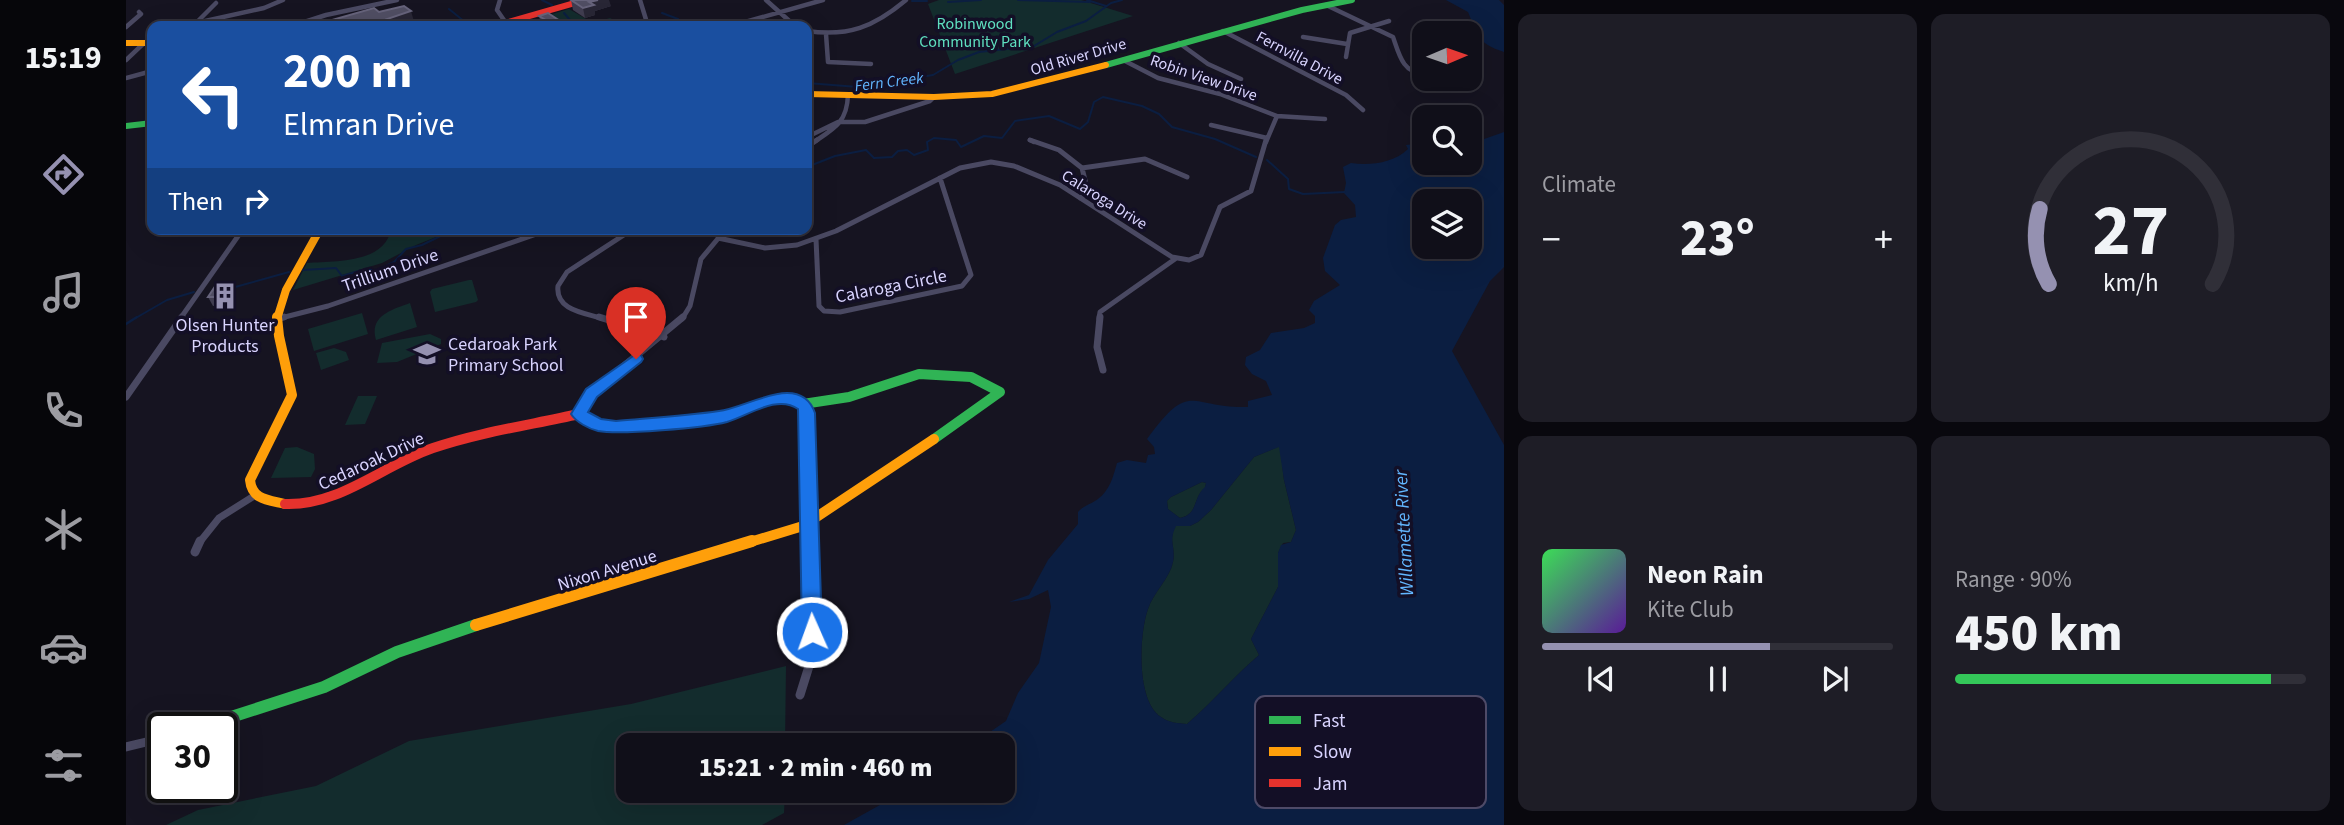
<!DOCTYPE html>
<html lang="en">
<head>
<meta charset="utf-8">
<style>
	body { margin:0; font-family:"Source Sans 3",sans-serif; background:#1e1d26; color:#f1f3f6; height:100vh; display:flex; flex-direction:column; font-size:26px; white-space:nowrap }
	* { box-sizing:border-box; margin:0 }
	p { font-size:23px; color:#9c9ca2 }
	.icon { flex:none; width:38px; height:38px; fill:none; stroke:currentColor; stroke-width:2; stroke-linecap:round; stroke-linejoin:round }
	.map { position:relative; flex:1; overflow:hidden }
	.drawer { display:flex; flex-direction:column; gap:14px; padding:14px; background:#09080e; width:840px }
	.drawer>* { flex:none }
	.banner { position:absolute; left:21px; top:21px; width:665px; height:214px; border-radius:14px; box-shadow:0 7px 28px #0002,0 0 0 2px #302f38; background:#1a4fa0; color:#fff; overflow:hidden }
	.needle { width:46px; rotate:88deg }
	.buttons { position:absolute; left:1286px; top:21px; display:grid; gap:14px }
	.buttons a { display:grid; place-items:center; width:70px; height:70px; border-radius:14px; background:#100f19; box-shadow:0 7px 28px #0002,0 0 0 2px #302f38; font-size:35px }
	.speed { position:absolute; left:21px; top:712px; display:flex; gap:14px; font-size:35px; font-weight:700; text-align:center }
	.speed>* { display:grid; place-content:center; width:91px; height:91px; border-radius:50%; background:#100f19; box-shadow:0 7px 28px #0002,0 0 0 2px #302f38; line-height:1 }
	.speed .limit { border:4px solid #111; border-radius:10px; background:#fff; color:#111 }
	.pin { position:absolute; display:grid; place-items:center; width:60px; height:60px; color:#fff; margin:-72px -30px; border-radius:50% 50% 50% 0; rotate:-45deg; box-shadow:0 0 7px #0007 }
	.pin .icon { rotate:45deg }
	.me { position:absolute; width:77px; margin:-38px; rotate:358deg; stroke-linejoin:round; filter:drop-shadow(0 0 5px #0008) }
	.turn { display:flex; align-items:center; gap:24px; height:147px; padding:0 21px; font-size:32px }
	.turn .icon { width:91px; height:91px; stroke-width:2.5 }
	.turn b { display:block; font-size:49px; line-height:60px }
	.then { display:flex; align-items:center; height:66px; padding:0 21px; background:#0003; gap:14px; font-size:26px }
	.big { font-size:52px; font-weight:800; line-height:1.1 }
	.drawer .tile { flex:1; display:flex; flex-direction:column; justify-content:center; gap:10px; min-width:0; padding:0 24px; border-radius:14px; background:#1e1d26 }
	.drawer .dial { align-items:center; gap:0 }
	.dial svg { height:182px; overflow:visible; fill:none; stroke:#302f38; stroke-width:7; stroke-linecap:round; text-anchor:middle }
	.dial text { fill:#f1f3f6; stroke:none }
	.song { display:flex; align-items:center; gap:21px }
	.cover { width:84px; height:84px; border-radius:10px; background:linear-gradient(135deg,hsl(130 70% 55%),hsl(270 70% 35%)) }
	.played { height:7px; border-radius:4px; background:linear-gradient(90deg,#9591b1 65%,#302f38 65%) }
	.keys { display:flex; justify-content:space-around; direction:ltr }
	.heat { display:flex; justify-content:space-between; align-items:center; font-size:38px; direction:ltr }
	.charge { height:10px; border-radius:5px; background:linear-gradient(90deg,#34c759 90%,#302f38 0) }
	.drawer .tiles { flex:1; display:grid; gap:14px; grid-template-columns:repeat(2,1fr) }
	.trip { position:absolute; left:490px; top:733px; width:399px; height:70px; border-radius:14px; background:#100f19; box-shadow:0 7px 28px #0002,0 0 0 2px #302f38; font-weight:800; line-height:70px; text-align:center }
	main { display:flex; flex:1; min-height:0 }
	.menu { display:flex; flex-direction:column; width:126px; justify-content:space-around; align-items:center; background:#06060a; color:#9c9ca2 }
	.menu .icon { width:49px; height:49px }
	.menu .active { color:#9591b1 }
	.menu b { font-size:32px; color:#f1f3f6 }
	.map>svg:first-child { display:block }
	.green { fill:#132c2d }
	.water { fill:#0b1e41; fill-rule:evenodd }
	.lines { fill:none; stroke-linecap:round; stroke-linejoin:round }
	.stream-far1 { stroke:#0b1e41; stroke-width:2 }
	.stream { stroke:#0b1e41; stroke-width:2.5 }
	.street-far3 { stroke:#4a4962; stroke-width:4.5 }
	.street-far2 { stroke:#4a4962; stroke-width:5 }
	.street-far1 { stroke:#4a4962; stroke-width:7 }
	.street { stroke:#4a4962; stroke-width:9 }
	.fast-far2 { stroke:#30b455; stroke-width:6 }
	.fast-far1 { stroke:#30b455; stroke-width:10 }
	.fast { stroke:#30b455; stroke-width:12 }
	.slow-far3 { stroke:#ff9f0a; stroke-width:6 }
	.slow-far2 { stroke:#ff9f0a; stroke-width:8 }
	.slow-far1 { stroke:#ff9f0a; stroke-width:10 }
	.slow { stroke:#ff9f0a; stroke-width:12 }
	.jam-far1 { stroke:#e5322d; stroke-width:6 }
	.jam { stroke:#e5322d; stroke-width:10 }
	.wall { fill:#403d50 }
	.shaded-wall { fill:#282635 }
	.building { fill:#504e63; stroke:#66637b; stroke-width:2 }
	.route { fill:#1a73e8; stroke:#114b97; stroke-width:2 }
	.labels { text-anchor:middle; stroke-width:7; stroke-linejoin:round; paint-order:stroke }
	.far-park-label { font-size:16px; fill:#5fe0c0; stroke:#130f26 }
	.far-street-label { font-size:16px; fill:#d9d4ff; stroke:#130f26 }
	.far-water-label { font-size:16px; font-style:italic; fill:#62b6ff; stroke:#130f26 }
	.street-label { font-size:18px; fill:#d9d4ff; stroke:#130f26 }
	.poi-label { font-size:18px; fill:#d9d4ff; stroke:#130f26 }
	.water-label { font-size:19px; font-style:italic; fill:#62b6ff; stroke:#130f26 }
	.key { fill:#130f26; stroke:#4e4a67; stroke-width:2 }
	.key-label { font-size:19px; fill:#d9d4ff }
</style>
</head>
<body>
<main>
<nav class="menu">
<b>15:19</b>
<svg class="icon active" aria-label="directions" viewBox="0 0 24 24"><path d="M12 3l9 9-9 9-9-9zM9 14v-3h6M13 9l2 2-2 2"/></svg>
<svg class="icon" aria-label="music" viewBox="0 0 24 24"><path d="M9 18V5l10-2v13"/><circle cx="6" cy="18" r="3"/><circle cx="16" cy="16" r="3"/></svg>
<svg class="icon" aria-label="phone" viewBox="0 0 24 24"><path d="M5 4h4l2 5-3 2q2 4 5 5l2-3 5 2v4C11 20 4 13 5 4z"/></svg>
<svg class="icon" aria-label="climate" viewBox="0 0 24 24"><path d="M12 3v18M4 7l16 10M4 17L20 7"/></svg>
<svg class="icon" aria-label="car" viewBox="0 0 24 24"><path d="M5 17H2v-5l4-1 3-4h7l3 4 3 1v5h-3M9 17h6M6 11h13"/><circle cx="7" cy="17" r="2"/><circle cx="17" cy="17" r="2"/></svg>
<svg class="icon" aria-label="filters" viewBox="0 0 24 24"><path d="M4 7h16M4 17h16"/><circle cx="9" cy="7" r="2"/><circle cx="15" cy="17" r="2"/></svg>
</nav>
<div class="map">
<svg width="1378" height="825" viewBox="0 0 1378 825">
	<rect width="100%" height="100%" fill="#161421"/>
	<path class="green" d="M813,0H955L1007,16L829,74L802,4Z
		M443,9L467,23L484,18L496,24L487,26H431V20L423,15Z
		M265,229H330L290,245L256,263L167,290L181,263C207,261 259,264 265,229Z
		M343,280H346L352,300L350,302L309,312L304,292L306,289Z
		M284,303L291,327L250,340C243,316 265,310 284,303Z
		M236,313L242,334L188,351L182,329Z
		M304,334L315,339V344L271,362L251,363L256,343Z
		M208,348L220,352L223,360L195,370L190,353Z
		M232,396H251L239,424L219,425Z
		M1154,446L1158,480L1170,530L1165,542L1157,543L1152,553V587L1125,639L1133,655C1107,677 1087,702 1061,724C1051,723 1043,723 1035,717C1010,701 1013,634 1022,609C1027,593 1044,578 1047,562C1050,546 1042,542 1049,526H1064L1072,522L1085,510L1128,457Z
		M171,447L188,454L189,469L185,477L145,478L159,448Z
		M1076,482L1080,483L1079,488C1066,498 1073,514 1054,518L1042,509L1041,501L1045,497Z
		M660,666L659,745L502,746V791H659L658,813L636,825H40L72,810L190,786L283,741L505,704Z"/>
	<path class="water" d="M1320,0H1373L1378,5V52C1351,43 1352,36 1342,12Z
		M1378,132V267L1364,281L1326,351L1378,445V825H718L779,791H877V746L845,745L880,721L892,693L913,663L925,607L922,590L903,599L883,602L903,595L922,560L952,524V512C958,505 964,505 972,499C984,490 987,477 991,463L1001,460L1020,463L1022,455L1029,454L1028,447L1021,439C1066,378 1062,409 1122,407V401L1146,395L1140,381L1126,374L1119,365L1120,357L1134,350L1145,333L1178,328L1189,323V316L1183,310L1188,301L1214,285L1199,271L1197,258L1209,225L1215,220L1230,217L1229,205L1218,193L1220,183L1217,167L1225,163C1243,166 1268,163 1282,149L1280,145L1298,143V163H1344V144ZM1298,201H1344V247H1298ZM1153,447L1158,480L1170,530L1165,542L1155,545L1152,553V587L1125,639L1133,655C1107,677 1087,702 1061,724C1052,723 1043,723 1035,717C1010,701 1013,634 1022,609C1027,593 1044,578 1047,562C1050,546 1042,542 1050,526H1064L1072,522L1085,510L1128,457ZM1076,482L1080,483L1079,487C1066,498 1073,514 1054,518L1042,509L1041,501L1045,497Z"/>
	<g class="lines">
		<path class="stream-far1" d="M416,0L426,5
			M892,0L964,2
			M961,0L980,6
			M786,1H801
			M822,2L855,0
			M323,9L339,22L357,25
			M438,13L444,20V26
			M536,13L552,19L549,26
			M681,83L732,87L807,75L832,60L853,52L908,46L931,32L960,21L985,3L996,0
			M1141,160L1162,179L1163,189L1177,194L1219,192
			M681,167L709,156L740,150L748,158L766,157L772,151L781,150L788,155L802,150L801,142L808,138L830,140L835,147L858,136L876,138L889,121L923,116L954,129L962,122L968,102L977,97L1016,106L1033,114L1046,127L1089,139L1130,157
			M177,270L210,268L216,276L236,270H252L268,262L280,249L296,245L329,229
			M102,289L163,272
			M8,319L41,300L68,292"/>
		<path class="stream" d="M0,324L11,317"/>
		<path class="street-far3" d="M374,0L371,10L380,23
			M514,0L522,26
			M640,0L669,26
			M1200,5L1267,37C1273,54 1277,74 1298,73
			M71,22L90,3
			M70,23L138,8L157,0
			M166,26L200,15L271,0
			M605,26L697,0
			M0,27L15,14L13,12
			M681,31C722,37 748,27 780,0
			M1097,31L1220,95L1237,110
			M700,34L702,62L745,64
			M1177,37L1221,44
			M1053,43L1082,64L1115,79
			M1220,57L1224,33L1263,21
			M0,60L18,43
			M997,60L1032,78L1094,94L1151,116L1199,119
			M0,78L26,71
			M1085,125L1141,138
			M681,137L712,122H739L804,101L808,97
			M904,140L908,142
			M688,142C709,128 721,122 722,95
			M1140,142L1151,116"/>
		<path class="street-far2" d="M904,140L933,150L956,168L962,192L954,198
			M681,147L691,140
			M956,168L1019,159L1061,177
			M592,238L639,248L671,245L710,231L834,168L865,162L888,166L934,185L1046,257L1063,260L1075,255L1094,207L1125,191L1140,140
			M690,239L693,306L698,311L714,312L836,286L845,275L814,178
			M54,319L117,229
			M151,319L202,306L425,229
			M478,319C460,313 429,311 432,286L441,272L507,229
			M556,319L564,306L575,259L600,229
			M973,319L974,312L1049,259"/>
		<path class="street-far1" d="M473,317L538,337
			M557,317L470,389L453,414L477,426L521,425L595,417L649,399L672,402L681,413L684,543
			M974,317L971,347L977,370
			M151,319L158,317
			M0,397L56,317
			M73,543L93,518L128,496"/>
		<path class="street" d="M69,552L74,541
			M674,695L684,663V541
			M0,747L37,738"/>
		<path class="fast-far2" d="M980,65L1176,10L1226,0
			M0,126L26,123"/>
		<path class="fast-far1" d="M677,404L723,397L793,374L845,377L874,392L808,439"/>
		<path class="fast" d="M71,728L198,687L271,652L350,625"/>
		<path class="slow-far3" d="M0,43H26
			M681,94L808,97L866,94L980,65"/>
		<path class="slow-far2" d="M151,319L160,290L194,229"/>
		<path class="slow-far1" d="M151,317L153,336L166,395L124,480C126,500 142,500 159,504
			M621,543L677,526L808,439"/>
		<path class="slow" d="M350,625L626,541"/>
		<path class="jam-far1" d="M369,26L459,0"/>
		<path class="jam" d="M159,504C214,506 257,465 307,448C354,432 404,425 453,414"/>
	</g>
	<path class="wall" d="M445,0L485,6L469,11V15L459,18L447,10Z
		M413,16L432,26H420L415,23Z
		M107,293L99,305L87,306L82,297Z"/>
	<path class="shaded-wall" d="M472,0H483L485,6L469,11V15L459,18L457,8L463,2Z
		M285,11L289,25L284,26H251L261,19Z
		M431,19L432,26H425V23Z
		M102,284L107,293L99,305L93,297Z"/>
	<path class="building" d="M445,0H472L463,2L468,5L457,8Z
		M278,6L285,11L261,19L265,22L251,26H194L192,24L248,8L253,12Z
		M422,13L431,19L425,23L413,16Z
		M102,284L93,297H82L90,285Z"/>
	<path class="route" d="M510,354L515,355L517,359L515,362L471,397L462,412L475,419L490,421C524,418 559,416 593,411C621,408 674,371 689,413L696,632L693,638L686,641L679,638L676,632L672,409C651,394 622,416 601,422C578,428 494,435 472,431C463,429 450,422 445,414L460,389Z"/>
	<defs>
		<g id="building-bare" transform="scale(2.1)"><path d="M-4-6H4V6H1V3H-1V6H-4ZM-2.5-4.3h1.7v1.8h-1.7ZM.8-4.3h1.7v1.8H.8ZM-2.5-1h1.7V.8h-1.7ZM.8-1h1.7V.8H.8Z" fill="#9591b1" stroke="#130f26" stroke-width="2.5" paint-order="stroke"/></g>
		<g id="school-bare" transform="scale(2.1)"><path d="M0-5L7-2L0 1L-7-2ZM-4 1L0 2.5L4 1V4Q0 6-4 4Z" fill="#9591b1" stroke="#130f26" stroke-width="2.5" paint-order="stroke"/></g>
	</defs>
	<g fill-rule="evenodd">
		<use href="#building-bare" x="99" y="296"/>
		<use href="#school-bare" x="301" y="354"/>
	</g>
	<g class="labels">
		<g class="far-park-label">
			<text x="849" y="29">Robinwood<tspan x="849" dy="18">Community Park</tspan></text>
		</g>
		<g class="far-street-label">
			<text transform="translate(952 56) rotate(-16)" y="6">Old River Drive</text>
			<text transform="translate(1174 57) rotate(28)" y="6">Fernvilla Drive</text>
			<text transform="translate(1078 77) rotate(19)" y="6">Robin View Drive</text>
			<text transform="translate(979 199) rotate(32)" y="6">Calaroga Drive</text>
		</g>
		<g class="far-water-label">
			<text transform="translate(763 81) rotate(-7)" y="6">Fern Creek</text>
		</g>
		<g class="street-label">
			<text transform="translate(264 270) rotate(-19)" y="6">Trillium Drive</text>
			<text transform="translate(765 286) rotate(-11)" y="6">Calaroga Circle</text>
			<text transform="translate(245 461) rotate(-25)" y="6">Cedaroak Drive</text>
			<text transform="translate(481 570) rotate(-17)" y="6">Nixon Avenue</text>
		</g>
		<g class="poi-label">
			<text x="99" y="331">Olsen Hunter<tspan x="99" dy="21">Products</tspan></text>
			<text x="322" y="350" text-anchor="start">Cedaroak Park<tspan x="322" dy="21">Primary School</tspan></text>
		</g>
		<g class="water-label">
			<text transform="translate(1277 533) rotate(-93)" y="7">Willamette River</text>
		</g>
	</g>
	<rect x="1129" y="696" width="231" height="112" rx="10" class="key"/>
	<rect x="1143" y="716" width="32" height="8" fill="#30b455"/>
	<rect x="1143" y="747" width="32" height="9" fill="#ff9f0a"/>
	<rect x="1143" y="779" width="32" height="8" fill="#e5322d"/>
	<g class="key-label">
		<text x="1187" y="727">Fast</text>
		<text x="1187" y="758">Slow</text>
		<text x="1187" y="790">Jam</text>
	</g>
</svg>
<div class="buttons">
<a><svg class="needle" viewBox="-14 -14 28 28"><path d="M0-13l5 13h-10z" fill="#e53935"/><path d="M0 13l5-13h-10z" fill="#9c9ca2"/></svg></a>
<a><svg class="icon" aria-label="search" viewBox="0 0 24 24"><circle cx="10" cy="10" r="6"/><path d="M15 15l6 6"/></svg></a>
<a><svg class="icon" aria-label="layers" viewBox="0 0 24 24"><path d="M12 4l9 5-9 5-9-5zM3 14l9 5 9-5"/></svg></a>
</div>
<div class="speed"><div class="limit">30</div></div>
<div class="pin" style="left:510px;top:359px;background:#d93025"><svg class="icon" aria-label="arrive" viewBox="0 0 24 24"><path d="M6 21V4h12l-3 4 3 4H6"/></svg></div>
<svg class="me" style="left:686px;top:632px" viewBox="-20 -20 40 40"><circle r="17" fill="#1a73e8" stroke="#fff" stroke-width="3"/><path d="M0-11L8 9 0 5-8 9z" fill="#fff"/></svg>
<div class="trip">15:21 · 2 min · 460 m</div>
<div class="banner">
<div class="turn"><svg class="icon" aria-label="left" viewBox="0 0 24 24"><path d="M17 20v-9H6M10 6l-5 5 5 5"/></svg><div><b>200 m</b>Elmran Drive</div></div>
<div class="then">Then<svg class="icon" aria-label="right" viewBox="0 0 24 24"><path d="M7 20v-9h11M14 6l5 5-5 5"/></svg></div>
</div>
</div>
<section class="drawer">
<div class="tiles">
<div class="tile"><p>Climate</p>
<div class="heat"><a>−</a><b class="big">23°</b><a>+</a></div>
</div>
<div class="tile dial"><svg viewBox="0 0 100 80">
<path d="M14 69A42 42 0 1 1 86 69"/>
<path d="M14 69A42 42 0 0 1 10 36" stroke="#9591b1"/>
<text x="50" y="56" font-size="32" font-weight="700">27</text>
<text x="50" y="72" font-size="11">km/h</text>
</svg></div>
<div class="tile">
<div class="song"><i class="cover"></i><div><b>Neon Rain</b><p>Kite Club</p></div></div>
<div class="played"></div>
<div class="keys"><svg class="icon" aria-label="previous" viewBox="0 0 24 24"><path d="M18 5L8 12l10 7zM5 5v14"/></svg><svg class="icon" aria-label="pause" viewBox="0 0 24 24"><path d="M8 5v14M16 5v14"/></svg><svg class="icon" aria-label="next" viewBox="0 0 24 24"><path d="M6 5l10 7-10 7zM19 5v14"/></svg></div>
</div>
<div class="tile"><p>Range · 90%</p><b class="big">450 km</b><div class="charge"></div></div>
</div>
</section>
</main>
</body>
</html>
